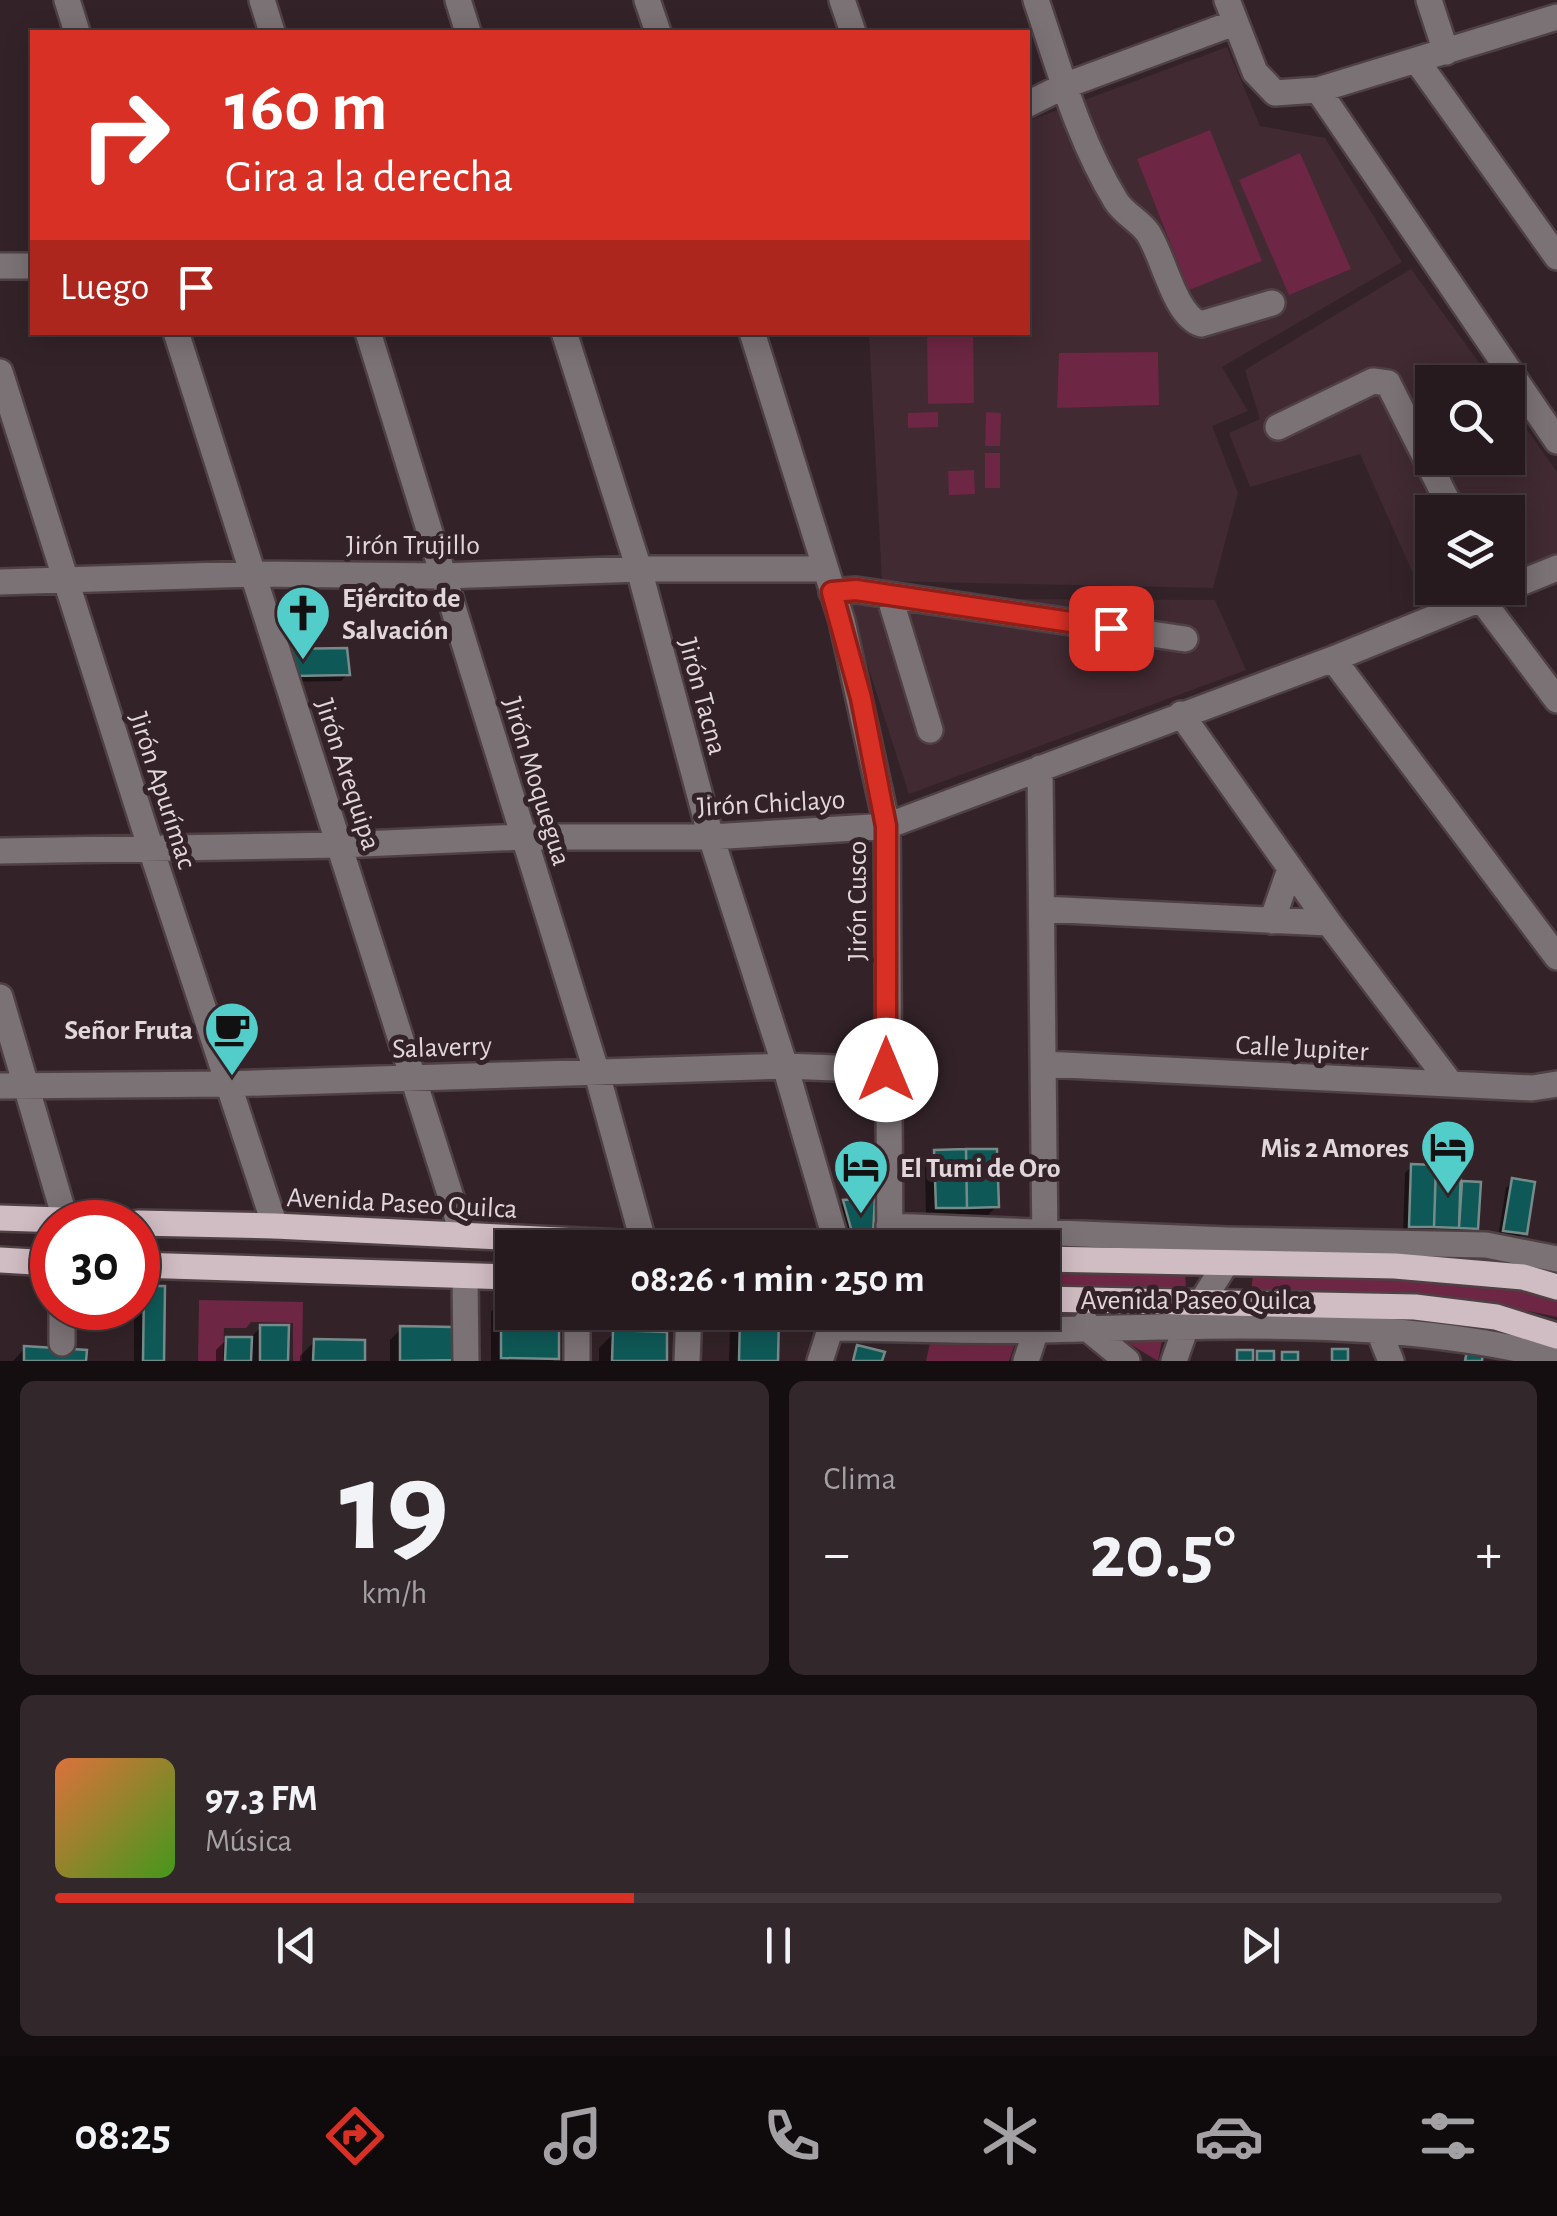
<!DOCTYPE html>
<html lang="es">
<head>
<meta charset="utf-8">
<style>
	body { margin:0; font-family:"Alegreya Sans",sans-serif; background:#32272b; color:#f1f3f6; height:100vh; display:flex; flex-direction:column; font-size:38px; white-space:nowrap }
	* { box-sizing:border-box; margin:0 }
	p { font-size:32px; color:#a4a1a4 }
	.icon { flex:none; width:55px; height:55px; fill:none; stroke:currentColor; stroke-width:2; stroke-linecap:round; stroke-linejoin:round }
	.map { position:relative; height:1361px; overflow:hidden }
	.side { display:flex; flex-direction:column; gap:20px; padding:20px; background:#150e10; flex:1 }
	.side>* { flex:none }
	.hud { position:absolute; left:30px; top:30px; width:1000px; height:305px; border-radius:0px; box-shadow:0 5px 25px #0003,0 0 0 2px #42383c; background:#d93025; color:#fff; overflow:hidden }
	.tools { position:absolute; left:1415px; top:365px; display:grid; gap:20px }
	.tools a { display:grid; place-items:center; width:110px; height:110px; border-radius:0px; background:#261a1e; box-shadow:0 5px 25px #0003,0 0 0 2px #42383c; font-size:50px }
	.speed { position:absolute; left:30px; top:1200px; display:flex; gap:20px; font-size:50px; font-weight:700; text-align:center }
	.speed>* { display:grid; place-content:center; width:130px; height:130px; border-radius:50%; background:#261a1e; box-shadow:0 5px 25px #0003,0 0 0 2px #42383c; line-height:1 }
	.speed .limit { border:15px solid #d22; background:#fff; color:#111 }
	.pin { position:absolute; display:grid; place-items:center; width:85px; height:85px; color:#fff; margin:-42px; border-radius:20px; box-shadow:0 5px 15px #0006 }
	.me { position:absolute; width:110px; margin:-55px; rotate:0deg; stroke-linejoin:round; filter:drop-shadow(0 0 8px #0008) }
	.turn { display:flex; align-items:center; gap:35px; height:210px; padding:0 30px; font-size:45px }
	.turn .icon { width:130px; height:130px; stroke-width:2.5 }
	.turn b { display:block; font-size:70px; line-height:85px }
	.then { display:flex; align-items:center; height:95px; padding:0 30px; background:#0003; gap:20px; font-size:38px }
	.big { font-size:75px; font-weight:700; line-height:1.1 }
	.side .widget { flex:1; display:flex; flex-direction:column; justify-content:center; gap:15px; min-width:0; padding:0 35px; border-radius:15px; background:#32272b }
	.side .dial { align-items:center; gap:0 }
	.dial b { font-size:130px; line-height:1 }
	.song { display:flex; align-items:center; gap:30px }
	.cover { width:120px; height:120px; border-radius:15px; background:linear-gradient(135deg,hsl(20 70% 55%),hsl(100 70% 35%)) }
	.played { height:10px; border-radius:5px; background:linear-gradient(90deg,#d93025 40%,#42383c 40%) }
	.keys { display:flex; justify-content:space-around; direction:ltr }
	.heat { display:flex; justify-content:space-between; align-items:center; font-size:55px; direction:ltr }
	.side .tiles { flex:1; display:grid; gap:20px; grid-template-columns:1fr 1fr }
	.widget:last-child { grid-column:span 2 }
	.trip { position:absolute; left:495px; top:1230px; width:565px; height:100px; border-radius:0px; background:#261a1e; box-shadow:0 5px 25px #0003,0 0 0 2px #42383c; font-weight:700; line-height:100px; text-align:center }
	.tabs { display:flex; height:160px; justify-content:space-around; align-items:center; background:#0f0a0c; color:#a4a1a4 }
	.tabs .icon { width:70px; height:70px }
	.tabs .selected { color:#d93025 }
	.tabs b { font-size:45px; color:#f1f3f6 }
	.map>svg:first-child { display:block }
	.built { fill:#412a32 }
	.green { fill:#6d2643 }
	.shadow { fill:#0007 }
	.building { fill:#0e5957; stroke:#758b8a; stroke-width:2.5 }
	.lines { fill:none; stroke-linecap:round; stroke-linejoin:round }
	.minor-casing { stroke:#4f4044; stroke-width:30 }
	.major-casing { stroke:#4f4044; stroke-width:30 }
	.minor { stroke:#7b7275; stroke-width:25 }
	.major { stroke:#d0bdc3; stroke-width:25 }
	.route-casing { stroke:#8d1f18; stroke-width:25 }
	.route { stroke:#d93025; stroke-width:18 }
	.labels { text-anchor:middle; stroke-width:10; stroke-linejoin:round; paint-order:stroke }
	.street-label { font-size:28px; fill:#e1d6d9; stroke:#332328 }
	.poi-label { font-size:28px; font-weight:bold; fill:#e1d6d9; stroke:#332328; text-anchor:start }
</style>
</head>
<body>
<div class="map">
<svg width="1557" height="1361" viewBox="0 0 1557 1361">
	<rect width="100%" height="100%" fill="#332328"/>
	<path class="built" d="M1227,47L1260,126L1325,138L1402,262L1222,367L1248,411L1212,426L1238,493L1213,588L882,581L869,333L1028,332V121Z
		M1411,269L1493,382H1432V458H1508V403L1557,472V554L1508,573V512H1432V588H1471L1427,605L1360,454L1250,487L1229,433L1260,419L1245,370Z
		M846,598L1215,600L1246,670L909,794Z"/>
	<path class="green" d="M1210,130L1262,261L1189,290L1137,159Z
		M1300,153L1351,269L1289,295L1239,180Z
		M927,333H973L974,403L928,404Z
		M1158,352L1159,405L1057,408L1059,353Z
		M938,412V427L908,428V413Z
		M986,412L1001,413L1000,446H985Z
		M985,453H1000V488H985Z
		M974,470L975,494L949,495L948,471Z
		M1043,1268L1185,1272L1186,1289L1043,1285Z
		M1253,1274L1508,1284L1557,1299V1317C1457,1295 1353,1294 1251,1292Z
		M199,1300L303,1302L302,1361H293V1323L251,1322L246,1328H224L223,1361H198Z
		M871,1312H1012L1013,1314L1004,1321L867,1315Z
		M1163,1336L1158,1361L1128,1343Z
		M930,1343L1015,1344L1009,1361H926Z"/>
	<path class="shadow" d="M278,658L348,674L341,681L286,682Z
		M936,1153L997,1206L986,1217L926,1218L925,1164Z
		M1412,1166L1458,1183L1478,1184L1476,1228L1469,1235L1403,1233L1405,1173Z
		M1513,1181L1524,1233L1517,1240L1498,1237L1506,1188Z
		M844,1203L871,1233L864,1239L846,1238L837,1209Z
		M145,1288L161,1361H134V1308H138V1296Z
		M502,1301H512V1312L557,1358L553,1361H491V1312Z
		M740,1317L775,1361H729L730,1328Z
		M261,1327L285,1361H216V1350L227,1339L250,1338Z
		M401,1329L451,1359L390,1361V1340Z
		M614,1333L664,1361H599V1348Z
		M315,1341L362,1361H300V1356Z
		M25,1348L84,1361H13Z"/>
	<path class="building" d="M347,648L350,675L293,676L284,649Z
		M966,1149H997L999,1207L967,1208Z
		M966,1149L967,1208H936L934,1150Z
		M1411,1164L1436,1165L1434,1227H1409Z
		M1436,1165L1461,1166L1459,1228L1434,1227Z
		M1512,1178L1535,1182L1527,1234L1503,1231Z
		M1462,1181L1481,1182L1478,1229L1459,1228Z
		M875,1198L873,1234L852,1232L843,1200Z
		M144,1286H165L164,1361H143Z
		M501,1299H512V1312H559V1359L501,1358Z
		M740,1315L779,1316L778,1361H739Z
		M260,1325H289L288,1361H260Z
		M400,1326L454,1327V1360L400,1361Z
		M613,1330L667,1332V1361H612Z
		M226,1337H252L251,1361H225Z
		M314,1339L365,1340V1361H313Z
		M857,1345L885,1352L882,1361H853Z
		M24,1346L87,1350L86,1361H24Z
		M1332,1349H1348V1361H1332Z
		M1237,1350H1253V1361H1237Z
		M1257,1351H1274V1361H1257Z
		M1467,1351L1483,1352L1482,1361H1465Z
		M1282,1352H1298V1361H1282Z"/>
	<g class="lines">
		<g class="minor-casing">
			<path id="minor" d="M67,0L77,32
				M262,0L272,32
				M458,0L468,32
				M647,0L658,32
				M842,0L853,32
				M1036,0C1059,68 1078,139 1116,201C1124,214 1140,221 1148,233C1164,257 1174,315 1201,324L1272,303
				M1227,0L1255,72L1275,93L1318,90L1557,17
				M1429,0L1446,52
				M1417,61L1557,257
				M1318,90L1557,441
				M1028,104L1064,86L1234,23
				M0,266H32
				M176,332L463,1235
				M368,332L596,1070L645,1248
				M564,332L639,569L711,837L785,1066L838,1248
				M752,332L842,621L887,826L890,1248
				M0,372L150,846L275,1226
				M1278,427L1373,381L1388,383L1453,512
				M0,582L253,574L444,576L639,569H825
				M832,592L856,590L1185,639
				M889,595L930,730
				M1481,599L1557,700
				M1333,659L1557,957
				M1181,714L1329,923L1451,1084
				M1040,768L1045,1248
				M0,851L340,845L523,837H711L887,826L1333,659L1557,568
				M1042,909L1329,923
				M1272,921L1290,869
				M0,997L66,1222
				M1044,1064L1532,1088L1557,1084
				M0,1086L227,1084L785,1066L886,1070
				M889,1226L1227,1240L1486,1245L1557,1259
				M465,1276L466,1361
				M62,1308V1343
				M1374,1319L1391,1361
				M1086,1323L1087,1328L1127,1361
				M833,1328C902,1328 971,1332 1039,1330C1209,1326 1392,1316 1557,1358
				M577,1361V1312
				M687,1361L689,1312
				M820,1361L836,1312
				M1026,1361L1042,1312
				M1174,1361L1186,1327L1226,1263L1227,1245"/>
		</g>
		<g class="major-casing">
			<path id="major" d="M0,1218L123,1222
				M138,1223L275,1226L724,1248
				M1042,1259L1395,1266L1523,1277L1557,1287
				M0,1260L52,1263
				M138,1265L512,1277
				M1042,1299L1415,1307L1496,1317L1557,1336"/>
		</g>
		<use href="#minor" class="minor"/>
		<use href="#major" class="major"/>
	</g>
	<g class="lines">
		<g class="route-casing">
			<path id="route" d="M886,1070V826L861,698L832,592L856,590L1111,628"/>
		</g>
		<use href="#route" class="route"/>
	</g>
	<defs>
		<g id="church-pin" transform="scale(2.875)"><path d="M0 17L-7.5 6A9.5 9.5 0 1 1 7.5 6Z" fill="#53cdc9" stroke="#332328"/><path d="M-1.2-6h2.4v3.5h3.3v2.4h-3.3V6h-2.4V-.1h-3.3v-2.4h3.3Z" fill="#111"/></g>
		<g id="cafe-pin" transform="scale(2.875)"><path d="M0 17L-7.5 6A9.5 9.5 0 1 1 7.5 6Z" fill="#53cdc9" stroke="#332328"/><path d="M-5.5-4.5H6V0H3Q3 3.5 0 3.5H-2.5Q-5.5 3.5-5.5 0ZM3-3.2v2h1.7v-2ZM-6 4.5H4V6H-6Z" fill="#111"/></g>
		<g id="hotel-pin" transform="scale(2.875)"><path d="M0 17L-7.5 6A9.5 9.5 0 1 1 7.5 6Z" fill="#53cdc9" stroke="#332328"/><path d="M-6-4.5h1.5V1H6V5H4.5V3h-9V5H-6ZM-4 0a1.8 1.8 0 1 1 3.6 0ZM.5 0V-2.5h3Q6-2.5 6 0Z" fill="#111"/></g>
	</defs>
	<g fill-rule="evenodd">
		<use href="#church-pin" x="303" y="613"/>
		<use href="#cafe-pin" x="232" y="1029"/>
		<use href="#hotel-pin" x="1448" y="1147"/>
		<use href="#hotel-pin" x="861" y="1167"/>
	</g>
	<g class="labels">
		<g class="street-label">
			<text x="413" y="554">Jirón Trujillo</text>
			<text transform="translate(704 696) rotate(75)" y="10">Jirón Tacna</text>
			<text transform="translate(349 774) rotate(72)" y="10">Jirón Arequipa</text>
			<text transform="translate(538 781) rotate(73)" y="10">Jirón Moquegua</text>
			<text transform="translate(164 790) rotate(72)" y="10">Jirón Apurímac</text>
			<text transform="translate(771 802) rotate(-3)" y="10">Jirón Chiclayo</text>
			<text transform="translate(856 901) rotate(-90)" y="10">Jirón Cusco</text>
			<text transform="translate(442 1046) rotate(-2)" y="10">Salaverry</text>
			<text transform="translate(1302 1047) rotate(3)" y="10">Calle Jupiter</text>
			<text transform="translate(402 1202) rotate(3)" y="10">Avenida Paseo Quilca</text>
			<text x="1196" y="1309">Avenida Paseo Quilca</text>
		</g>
		<g class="poi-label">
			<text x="342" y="607">Ejército de<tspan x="342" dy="32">Salvación</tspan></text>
			<text x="193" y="1039" text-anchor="end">Señor Fruta</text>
			<text x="1409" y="1157" text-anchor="end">Mis 2 Amores</text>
			<text x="900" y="1177">El Tumi de Oro</text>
		</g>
	</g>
</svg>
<div class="tools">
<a><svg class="icon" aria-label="search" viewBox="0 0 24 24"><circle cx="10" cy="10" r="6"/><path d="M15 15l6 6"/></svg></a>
<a><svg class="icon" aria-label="layers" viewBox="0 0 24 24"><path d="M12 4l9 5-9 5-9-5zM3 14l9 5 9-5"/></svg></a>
</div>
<div class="speed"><div class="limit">30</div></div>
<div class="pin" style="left:1111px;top:628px;background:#d93025"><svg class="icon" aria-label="arrive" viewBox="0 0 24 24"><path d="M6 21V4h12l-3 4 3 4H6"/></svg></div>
<svg class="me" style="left:886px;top:1070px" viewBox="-20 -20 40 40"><circle r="19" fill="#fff"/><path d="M0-13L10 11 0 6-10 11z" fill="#d93025"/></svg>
<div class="trip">08:26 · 1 min · 250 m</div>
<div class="hud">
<div class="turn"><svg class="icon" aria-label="right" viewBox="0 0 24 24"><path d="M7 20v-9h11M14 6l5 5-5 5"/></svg><div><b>160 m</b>Gira a la derecha</div></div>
<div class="then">Luego<svg class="icon" aria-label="arrive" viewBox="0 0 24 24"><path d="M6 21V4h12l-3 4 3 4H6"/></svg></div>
</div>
</div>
<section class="side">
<div class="tiles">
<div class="widget dial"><b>19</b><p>km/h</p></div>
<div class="widget"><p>Clima</p>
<div class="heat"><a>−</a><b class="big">20.5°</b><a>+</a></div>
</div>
<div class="widget">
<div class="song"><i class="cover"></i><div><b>97.3 FM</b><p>Música</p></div></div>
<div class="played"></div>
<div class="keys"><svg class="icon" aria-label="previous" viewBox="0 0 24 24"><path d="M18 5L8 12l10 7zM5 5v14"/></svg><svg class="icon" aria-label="pause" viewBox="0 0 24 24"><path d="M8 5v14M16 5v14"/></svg><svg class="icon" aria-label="next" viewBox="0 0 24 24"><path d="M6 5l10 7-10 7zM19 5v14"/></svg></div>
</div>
</div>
</section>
<nav class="tabs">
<b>08:25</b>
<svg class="icon selected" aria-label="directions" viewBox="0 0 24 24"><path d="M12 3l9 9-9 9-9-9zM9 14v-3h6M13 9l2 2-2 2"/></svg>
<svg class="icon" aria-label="music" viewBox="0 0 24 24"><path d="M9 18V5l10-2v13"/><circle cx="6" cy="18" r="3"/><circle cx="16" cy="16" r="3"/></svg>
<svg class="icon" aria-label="phone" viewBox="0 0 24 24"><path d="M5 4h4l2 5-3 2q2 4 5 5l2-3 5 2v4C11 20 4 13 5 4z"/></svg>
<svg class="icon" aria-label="climate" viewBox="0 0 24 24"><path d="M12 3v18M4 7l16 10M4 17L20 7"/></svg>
<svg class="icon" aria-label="car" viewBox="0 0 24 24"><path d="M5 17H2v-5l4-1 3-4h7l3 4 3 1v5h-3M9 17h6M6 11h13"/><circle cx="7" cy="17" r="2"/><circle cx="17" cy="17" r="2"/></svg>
<svg class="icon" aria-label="filters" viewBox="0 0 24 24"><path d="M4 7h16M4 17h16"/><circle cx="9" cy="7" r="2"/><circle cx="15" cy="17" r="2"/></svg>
</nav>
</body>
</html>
